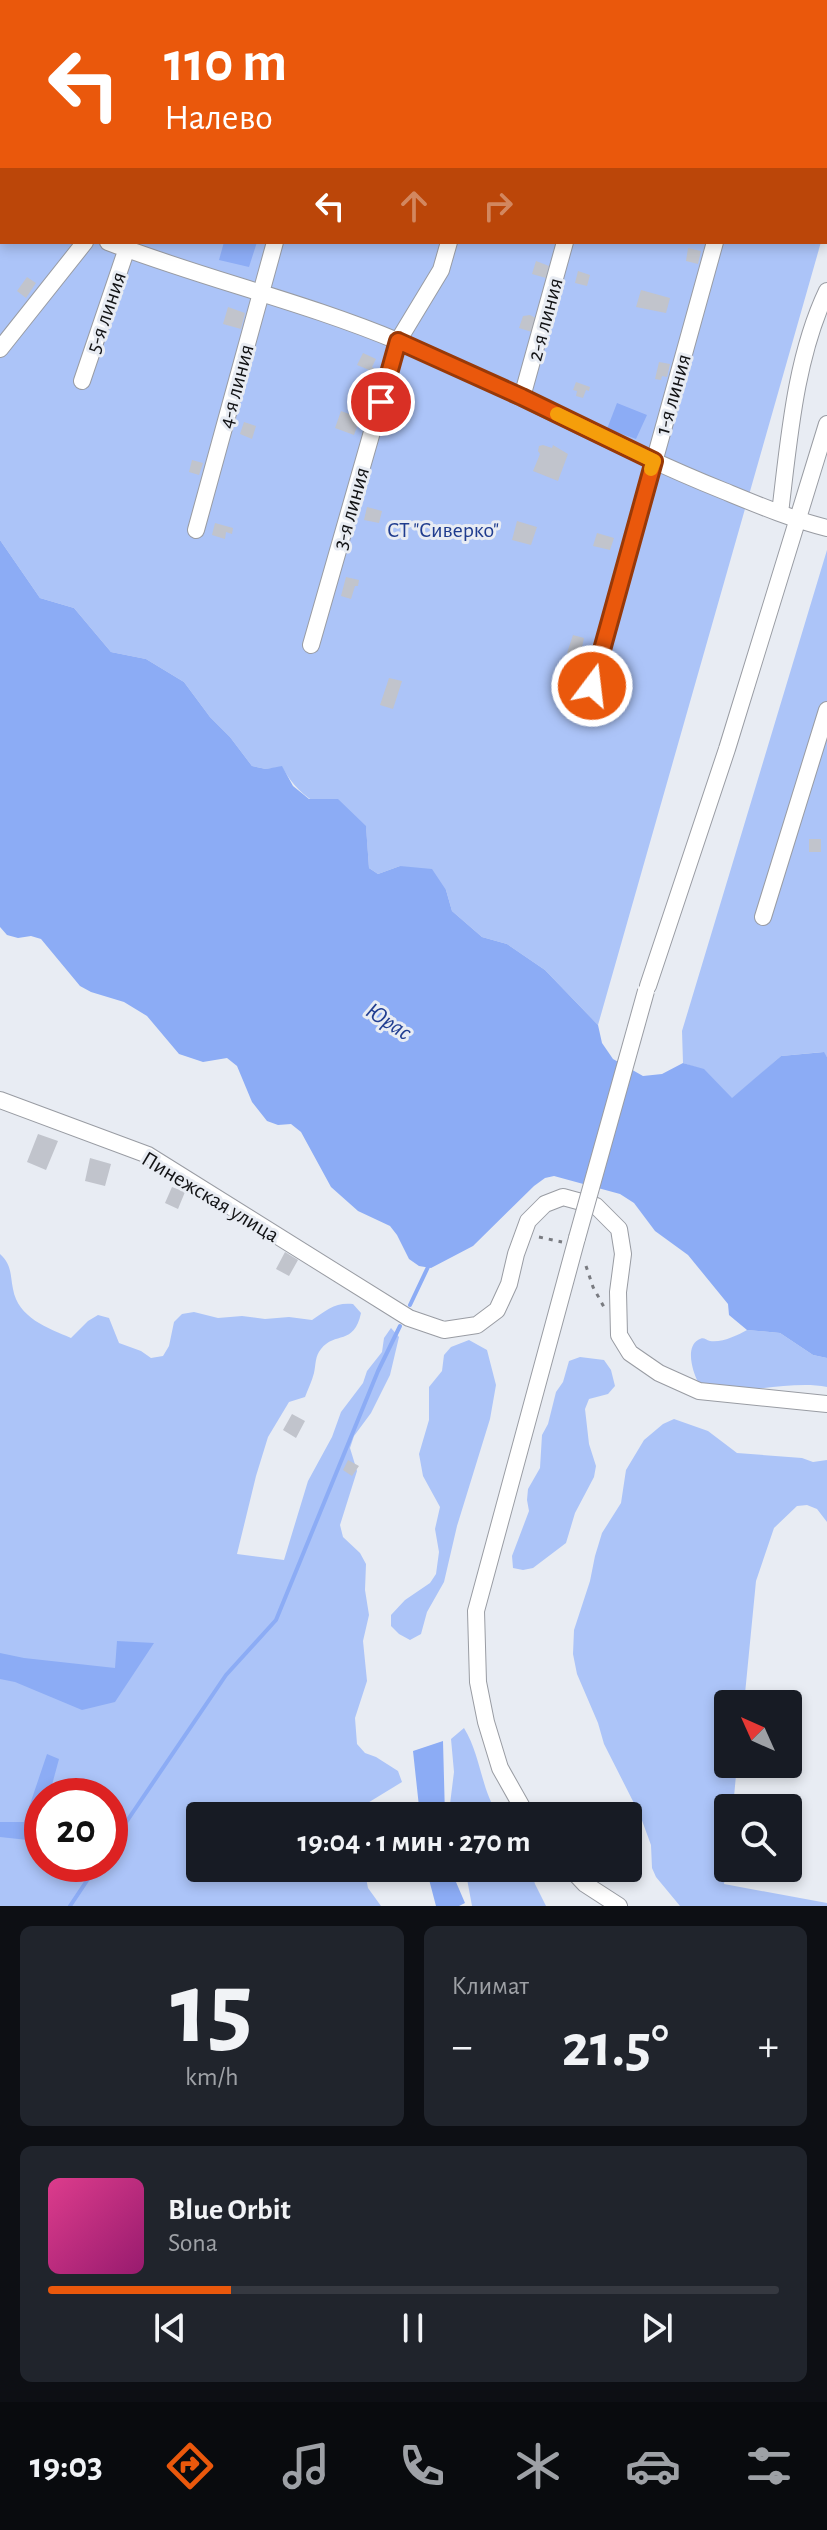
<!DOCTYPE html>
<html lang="ru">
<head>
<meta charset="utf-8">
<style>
	body { margin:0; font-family:"Alegreya Sans",sans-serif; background:#20242c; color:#f1f3f6; height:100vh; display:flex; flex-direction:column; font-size:30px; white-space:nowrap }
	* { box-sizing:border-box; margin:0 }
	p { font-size:26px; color:#9ea1a6 }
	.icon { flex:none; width:44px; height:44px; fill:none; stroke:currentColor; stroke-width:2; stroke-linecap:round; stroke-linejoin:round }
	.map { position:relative; height:1906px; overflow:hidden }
	.details { display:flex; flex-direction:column; gap:20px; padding:20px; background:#0d0f14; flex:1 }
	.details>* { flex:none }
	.hud { position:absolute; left:0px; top:0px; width:828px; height:244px; box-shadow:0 4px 12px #0003; background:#ea580c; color:#fff; overflow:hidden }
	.needle { width:52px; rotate:315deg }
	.buttons { position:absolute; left:714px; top:1690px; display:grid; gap:16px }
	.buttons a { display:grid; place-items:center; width:88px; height:88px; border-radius:8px; background:#171b24; box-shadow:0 4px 12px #0003; font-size:40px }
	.speed { position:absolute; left:24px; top:1778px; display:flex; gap:16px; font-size:40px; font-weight:700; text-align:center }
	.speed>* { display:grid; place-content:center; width:104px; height:104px; border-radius:50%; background:#171b24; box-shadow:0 4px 12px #0003; line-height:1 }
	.speed .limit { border:12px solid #d22; background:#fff; color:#111 }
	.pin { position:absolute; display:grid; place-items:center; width:68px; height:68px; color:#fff; margin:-34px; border:4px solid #fff; border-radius:50%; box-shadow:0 2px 8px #0007 }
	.me { position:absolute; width:88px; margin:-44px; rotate:15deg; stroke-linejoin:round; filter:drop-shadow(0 0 6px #0008) }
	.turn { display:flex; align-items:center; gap:28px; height:168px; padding:0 32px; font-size:36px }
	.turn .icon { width:104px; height:104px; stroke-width:2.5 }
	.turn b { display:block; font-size:56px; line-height:68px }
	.lanes { display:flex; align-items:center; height:76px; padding:0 32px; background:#0003; justify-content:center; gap:40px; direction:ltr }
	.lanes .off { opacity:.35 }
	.big { font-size:60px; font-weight:700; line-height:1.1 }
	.details .card { flex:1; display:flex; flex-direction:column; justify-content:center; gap:12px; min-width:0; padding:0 28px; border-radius:12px; background:#20242c }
	.details .dial { align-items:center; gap:0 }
	.dial b { font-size:104px; line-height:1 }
	.song { display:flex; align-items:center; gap:24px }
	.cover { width:96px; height:96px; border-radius:12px; background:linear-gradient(135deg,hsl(330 70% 55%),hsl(320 70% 35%)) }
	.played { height:8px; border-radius:4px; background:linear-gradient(90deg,#ea580c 25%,#363941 25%) }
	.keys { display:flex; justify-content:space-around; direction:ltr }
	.heat { display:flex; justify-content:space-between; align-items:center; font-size:44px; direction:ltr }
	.details .tiles { flex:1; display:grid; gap:20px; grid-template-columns:1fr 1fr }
	.card:last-child { grid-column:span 2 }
	.trip { position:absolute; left:186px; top:1802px; width:456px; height:80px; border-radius:8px; background:#171b24; box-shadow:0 4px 12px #0003; font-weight:700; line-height:80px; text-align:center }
	.dock { display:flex; height:128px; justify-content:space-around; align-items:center; background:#090b0e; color:#9ea1a6 }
	.dock .icon { width:56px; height:56px }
	.dock .on { color:#ea580c }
	.dock b { font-size:36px; color:#f1f3f6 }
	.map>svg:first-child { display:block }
	.green { fill:#acc4f8; fill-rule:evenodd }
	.water { fill:#8cacf5 }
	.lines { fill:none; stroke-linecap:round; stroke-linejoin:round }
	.stream { stroke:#8cacf5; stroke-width:4 }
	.building { fill:#c1c4cc }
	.minor-casing { stroke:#999ca3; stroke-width:18 }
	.path { stroke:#797b80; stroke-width:3; stroke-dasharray:4 6; stroke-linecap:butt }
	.minor { stroke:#fff; stroke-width:16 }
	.minor-bridge-casing { stroke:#999ca3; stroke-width:18; stroke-linecap:butt }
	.minor-bridge { stroke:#fff; stroke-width:16 }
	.route-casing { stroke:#983908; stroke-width:20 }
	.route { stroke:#ea580c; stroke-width:14 }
	.slow { stroke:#f59e0b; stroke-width:14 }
	.labels { text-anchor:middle; stroke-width:6; stroke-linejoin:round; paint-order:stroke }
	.street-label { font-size:22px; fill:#121315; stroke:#e8ecf3 }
	.park-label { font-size:22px; fill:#1f3c8e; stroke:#e8ecf3 }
	.water-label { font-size:24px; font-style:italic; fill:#213e91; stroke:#e8ecf3 }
</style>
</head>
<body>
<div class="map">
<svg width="827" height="1906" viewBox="0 0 827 1906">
	<rect width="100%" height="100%" fill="#e8ecf3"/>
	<path class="green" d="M0,0H827L826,226V2H2V242H821L598,1025L545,970L507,944L482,937L452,911L446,890L400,866L378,874L369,868L366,827C329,809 303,804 282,767L266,769L252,766L230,737L210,717L184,682L146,659L111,652L74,608L40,598L0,540Z
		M827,550V1057L823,1052L781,1056L732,1099L704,1070L683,1063L682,1031Z
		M0,1254C12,1265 10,1274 13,1289C18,1318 48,1328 71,1338L88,1321L98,1315L109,1318L119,1343L141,1351L151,1358L163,1356L169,1346L174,1322L182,1314L194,1312L218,1318L242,1316L265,1319L289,1317L312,1320C327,1310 335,1302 353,1304L361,1313C354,1346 335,1331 321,1349C315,1356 316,1364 314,1373C312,1381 308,1389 305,1397L289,1402L268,1437L256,1476L237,1554L284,1560L308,1481L332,1437L341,1412L363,1383L367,1371L382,1352L384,1338L391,1328L399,1337L390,1375L371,1413L354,1436L350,1448L357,1471L340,1525L343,1537L360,1553L366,1564L365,1590L369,1615L363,1641L367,1681L355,1718L357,1744L365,1753L376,1757L398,1771L402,1782L366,1804L372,1816H200V1868H364L368,1888L381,1906H0ZM42,1796H110V1864H42Z
		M747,1330L780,1333L813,1355L827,1358V1387C785,1379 739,1400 698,1382C693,1372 685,1348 698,1340C704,1336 705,1340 710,1341C722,1343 738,1335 747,1330Z
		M469,1340L487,1350L496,1385L490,1419L457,1526L444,1582L427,1612L421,1634L410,1640L399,1634L391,1626V1615L405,1600L430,1583L436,1574L439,1552L435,1529L440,1507L423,1476L419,1454L429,1420V1387L442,1371L444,1355L451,1347Z
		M580,1357L604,1360L611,1370L615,1386L608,1394L589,1399L585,1409L589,1444L596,1466L594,1477L575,1513L566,1543L533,1568L523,1570L513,1568L512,1556L529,1511L527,1500L528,1489L540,1468L542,1435L548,1424L556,1392L563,1382L569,1361Z
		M674,1419L708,1431L737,1453L802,1458L813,1462L827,1460V1522L817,1509L807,1505L797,1506L774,1528L756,1581L744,1704H728V1764H737L733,1808H728V1850L724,1884L827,1903V1906H680L656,1877L652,1868L651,1845L640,1815L604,1744L598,1723L577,1674L573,1654L574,1630L590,1581L595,1556L602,1533L621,1503L626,1470L644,1440L663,1424Z
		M464,1728C482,1758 480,1788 499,1816H453L450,1804L454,1772L451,1739Z
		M465,1868H530L535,1884L546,1906H472Z"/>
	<path class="water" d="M224,242H257L249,267L219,260Z
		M617,403L647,415L636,439L607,429Z
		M0,540L40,598L74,608L111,652L146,659L184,682L210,717L230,737L252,766L266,769L282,766L293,786L309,799H338L366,826L369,868L378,874L400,866L432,869L446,890L452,911L482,937L507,944L545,970L598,1025L602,1043L613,1059L643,1076L662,1074L683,1063L704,1069L732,1098L781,1056L824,1052L827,1057V1358L813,1355L780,1333L747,1330L729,1315L728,1304L688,1255L655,1231L634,1203L620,1194L554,1176L545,1178L534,1186L473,1246L431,1268L419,1266L409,1259L397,1235L390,1226L358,1211L331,1187L301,1132L291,1124L278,1125L267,1121L252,1102L237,1066L227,1058L203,1062L179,1054L147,1016L124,1002L91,992L80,986L41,939L31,936L18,938L7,935L0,927Z
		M117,1641L154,1643L115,1702L82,1710L15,1682L0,1679V1653L24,1658L115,1668Z
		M443,1741L445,1816H420L413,1751Z
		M47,1754L59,1759L49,1796H42V1822L37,1841L0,1837V1822H24Z
		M426,1868H450L465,1903L459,1906H436Z"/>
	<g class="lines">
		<path class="stream" d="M410,1305L428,1267
			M110,1846L226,1675L276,1620L378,1371L400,1326
			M70,1906L98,1864"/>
	</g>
	<path class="building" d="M688,248L701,251L698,264L686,261Z
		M536,261L549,266L546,278L532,274Z
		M578,271L590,275L587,286L575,283Z
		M27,277L36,283L26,298L17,291Z
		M641,290L670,298L666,313L636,307Z
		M228,307L245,313L241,329L223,324Z
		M530,315L536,318L535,333L519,328L523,316Z
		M363,353L376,359L372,367L375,369L374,372L357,365Z
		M659,362L670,364L667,377L662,376L661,380L655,379Z
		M576,382L590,387L589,391L586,390L583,398L576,396L577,391L573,390Z
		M341,411L360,418L354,435L335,428Z
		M244,422L256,426L252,439L240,434Z
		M543,445L552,448L553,445L568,454L558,481L533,471L540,454L538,451L539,446Z
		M192,460L203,463L199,475L189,472Z
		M367,507L382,511L379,523L364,520Z
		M517,521L537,527L531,545L512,540Z
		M215,523L233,528L232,534L226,532L225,539L212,535Z
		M597,533L614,538L610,550L593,546Z
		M346,577L359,580L358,586H355L351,599L341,596Z
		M573,635L584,638L580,657L567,653Z
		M389,678L402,681L393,709L380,705Z
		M809,839H821V852H809Z
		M38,1134L58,1141L46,1170L27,1162Z
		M90,1158L111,1164L105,1186L85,1181Z
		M172,1187L185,1192L178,1209L165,1203Z
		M285,1252L298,1260L289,1276L276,1269Z
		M292,1414L305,1421L296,1438L283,1430Z
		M348,1460L359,1466L352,1476L343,1470Z"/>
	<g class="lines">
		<g class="minor-casing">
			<path id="minor" d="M126,2L128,0
				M192,2V0
				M476,2V0
				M631,2L632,0
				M783,2L784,0
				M0,153L2,150
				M826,226L827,227
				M108,242C204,279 305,302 400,342C510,388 614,447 724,491C758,505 791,519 827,528
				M0,349L85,242
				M82,381L129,242
				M522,397L565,242
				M780,513C789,440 795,358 827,291
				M196,530L275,242
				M311,645L398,341L441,270L449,242
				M592,686L715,242
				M763,917L827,710
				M648,986L727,749L827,424
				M0,1100L148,1155L409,1318L444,1330L477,1325L497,1310L509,1284L516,1254L528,1221L545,1204L563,1197L596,1206L619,1229L623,1254L618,1292L619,1335L630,1353L659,1373L699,1391L827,1404
				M527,1816L500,1768L486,1722L478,1682L476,1611L577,1238
				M570,1868L585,1884L619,1906"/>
		</g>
		<path class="path" d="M539,1237L562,1242
			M586,1266L593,1287L604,1307"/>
		<use href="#minor" class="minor"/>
		<g class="minor-bridge-casing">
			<path id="minor-bridge" d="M577,1238L646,991"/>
		</g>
		<use href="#minor-bridge" class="minor-bridge"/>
	</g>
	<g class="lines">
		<g class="route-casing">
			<path id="route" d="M381,402L398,341L522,397L654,461L592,686"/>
		</g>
		<use href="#route" class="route"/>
		<path class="slow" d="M557,414L654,461L651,469"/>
	</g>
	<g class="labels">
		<g class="street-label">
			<text transform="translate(105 312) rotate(-71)" y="8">5-я линия</text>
			<text transform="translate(544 319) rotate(-75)" y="8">2-я линия</text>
			<text transform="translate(235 386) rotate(-75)" y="8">4-я линия</text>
			<text transform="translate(672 394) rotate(-74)" y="8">1-я линия</text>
			<text transform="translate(350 508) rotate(-74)" y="8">3-я линия</text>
			<text transform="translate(211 1196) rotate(31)" y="8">Пинежская улица</text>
		</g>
		<g class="park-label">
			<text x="443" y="537">СТ "Сиверко"</text>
		</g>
		<g class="water-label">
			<text transform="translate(389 1021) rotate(33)" y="8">Юрас</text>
		</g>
	</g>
</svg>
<div class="buttons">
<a><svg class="needle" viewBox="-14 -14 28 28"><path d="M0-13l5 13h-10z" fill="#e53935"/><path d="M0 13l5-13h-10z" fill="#9ea1a6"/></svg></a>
<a><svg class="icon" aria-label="search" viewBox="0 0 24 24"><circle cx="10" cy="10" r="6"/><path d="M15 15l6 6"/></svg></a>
</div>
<div class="speed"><div class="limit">20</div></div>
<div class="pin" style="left:381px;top:402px;background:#d93025"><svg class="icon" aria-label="arrive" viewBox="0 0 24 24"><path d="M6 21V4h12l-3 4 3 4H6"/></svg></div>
<svg class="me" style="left:592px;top:686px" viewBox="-20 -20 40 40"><circle r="17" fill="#ea580c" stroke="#fff" stroke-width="3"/><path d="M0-11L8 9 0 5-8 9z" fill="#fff"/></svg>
<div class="trip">19:04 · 1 мин · 270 m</div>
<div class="hud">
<div class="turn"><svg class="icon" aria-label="left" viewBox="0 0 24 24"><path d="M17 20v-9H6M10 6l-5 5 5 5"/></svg><div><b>110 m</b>Налево</div></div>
<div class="lanes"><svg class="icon" aria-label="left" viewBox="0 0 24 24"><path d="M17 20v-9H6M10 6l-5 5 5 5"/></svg><svg class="icon off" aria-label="ahead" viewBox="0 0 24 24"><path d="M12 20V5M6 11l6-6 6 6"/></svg><svg class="icon off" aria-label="right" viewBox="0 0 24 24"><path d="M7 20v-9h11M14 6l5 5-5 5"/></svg></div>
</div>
</div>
<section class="details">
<div class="tiles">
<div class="card dial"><b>15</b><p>km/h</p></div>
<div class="card"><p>Климат</p>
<div class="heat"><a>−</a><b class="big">21.5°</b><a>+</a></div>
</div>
<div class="card">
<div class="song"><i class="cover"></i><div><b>Blue Orbit</b><p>Sona</p></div></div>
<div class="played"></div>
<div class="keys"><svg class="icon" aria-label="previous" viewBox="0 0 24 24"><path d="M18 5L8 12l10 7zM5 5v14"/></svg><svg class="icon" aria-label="pause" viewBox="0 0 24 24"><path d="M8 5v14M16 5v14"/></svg><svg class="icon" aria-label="next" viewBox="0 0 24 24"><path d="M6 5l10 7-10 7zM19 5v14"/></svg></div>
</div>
</div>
</section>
<nav class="dock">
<b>19:03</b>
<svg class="icon on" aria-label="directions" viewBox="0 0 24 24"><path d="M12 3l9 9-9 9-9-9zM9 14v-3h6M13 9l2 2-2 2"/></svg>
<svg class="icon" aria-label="music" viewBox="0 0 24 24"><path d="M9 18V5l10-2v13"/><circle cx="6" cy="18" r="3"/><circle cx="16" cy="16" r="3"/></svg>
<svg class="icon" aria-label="phone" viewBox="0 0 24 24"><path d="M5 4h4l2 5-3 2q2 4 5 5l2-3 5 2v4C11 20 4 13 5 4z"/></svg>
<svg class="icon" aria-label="climate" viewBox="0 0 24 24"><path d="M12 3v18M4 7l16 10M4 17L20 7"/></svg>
<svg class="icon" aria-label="car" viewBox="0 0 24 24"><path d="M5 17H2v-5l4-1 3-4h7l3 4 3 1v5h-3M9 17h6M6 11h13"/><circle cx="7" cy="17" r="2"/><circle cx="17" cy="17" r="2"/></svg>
<svg class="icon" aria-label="filters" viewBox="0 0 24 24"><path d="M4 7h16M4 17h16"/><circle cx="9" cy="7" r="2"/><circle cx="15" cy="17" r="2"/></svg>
</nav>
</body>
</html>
